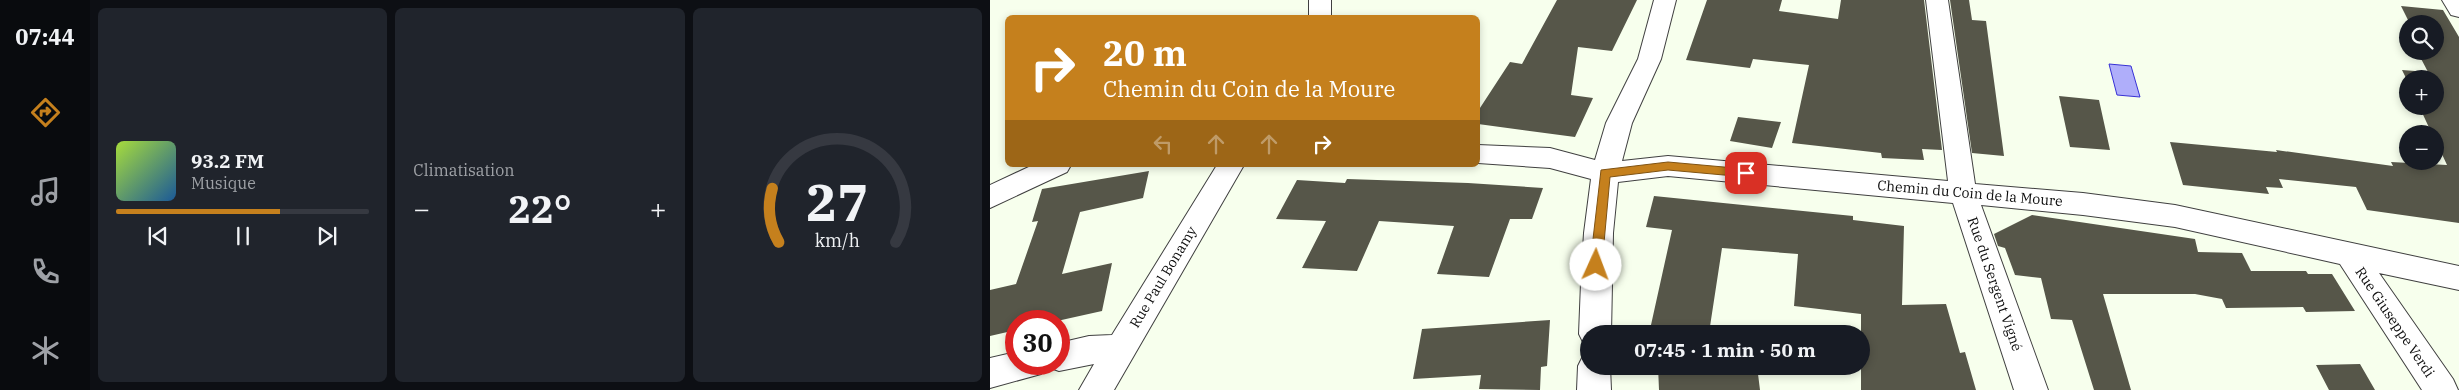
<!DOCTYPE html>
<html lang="fr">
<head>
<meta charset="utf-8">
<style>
	body { margin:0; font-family:"IBM Plex Serif",serif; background:#20242c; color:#f1f3f6; height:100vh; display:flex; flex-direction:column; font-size:19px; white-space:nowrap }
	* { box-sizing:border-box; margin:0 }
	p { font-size:16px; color:#9ea1a6 }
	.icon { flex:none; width:28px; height:28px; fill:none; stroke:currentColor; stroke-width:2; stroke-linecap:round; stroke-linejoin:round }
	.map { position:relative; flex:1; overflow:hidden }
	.details { display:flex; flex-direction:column; gap:8px; padding:8px; background:#0d0f14; width:900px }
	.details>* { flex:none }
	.top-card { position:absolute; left:15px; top:15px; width:475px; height:152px; border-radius:8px; box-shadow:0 2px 8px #0003; background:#c5801d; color:#fff; overflow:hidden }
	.tools { position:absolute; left:1409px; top:15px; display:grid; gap:10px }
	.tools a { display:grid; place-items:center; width:45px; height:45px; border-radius:50%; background:#171b24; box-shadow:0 2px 8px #0003; font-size:25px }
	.speed { position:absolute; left:15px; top:310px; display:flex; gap:10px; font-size:25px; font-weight:700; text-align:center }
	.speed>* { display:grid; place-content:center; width:65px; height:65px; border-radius:50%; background:#171b24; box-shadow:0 2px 8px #0003; line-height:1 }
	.speed .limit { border:8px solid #d22; background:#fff; color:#111 }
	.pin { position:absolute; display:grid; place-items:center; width:42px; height:42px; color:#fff; margin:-21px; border-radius:10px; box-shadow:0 2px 8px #0006 }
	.me { position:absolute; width:55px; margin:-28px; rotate:2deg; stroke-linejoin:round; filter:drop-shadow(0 0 4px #0008) }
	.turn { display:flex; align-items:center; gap:18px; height:105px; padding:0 15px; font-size:22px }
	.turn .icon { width:65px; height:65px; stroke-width:2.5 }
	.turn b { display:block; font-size:35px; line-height:42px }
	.lanes { display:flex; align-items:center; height:48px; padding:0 15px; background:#0003; justify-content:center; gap:25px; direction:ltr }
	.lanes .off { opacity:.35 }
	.big { font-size:38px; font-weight:800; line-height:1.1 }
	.details .card { flex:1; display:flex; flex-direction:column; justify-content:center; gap:8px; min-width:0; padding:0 18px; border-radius:8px; background:#20242c }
	.details .dial { align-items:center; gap:0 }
	.dial svg { height:130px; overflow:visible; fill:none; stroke:#363941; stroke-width:7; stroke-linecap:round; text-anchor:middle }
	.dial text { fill:#f1f3f6; stroke:none }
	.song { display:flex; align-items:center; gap:15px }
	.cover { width:60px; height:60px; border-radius:8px; background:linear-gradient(135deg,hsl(80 70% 55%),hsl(210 70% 35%)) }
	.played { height:5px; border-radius:2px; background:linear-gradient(90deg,#c5801d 65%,#363941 65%) }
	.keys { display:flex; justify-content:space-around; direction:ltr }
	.heat { display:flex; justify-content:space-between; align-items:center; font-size:28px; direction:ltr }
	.details .tiles { flex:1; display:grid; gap:8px; grid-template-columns:repeat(3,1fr) }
	.trip { position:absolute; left:590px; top:325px; width:290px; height:50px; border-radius:25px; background:#171b24; box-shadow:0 2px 8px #0003; font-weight:800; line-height:50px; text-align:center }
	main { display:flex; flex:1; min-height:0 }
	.dock { display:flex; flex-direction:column; width:90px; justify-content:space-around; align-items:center; background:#090b0e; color:#9ea1a6 }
	.dock .icon { width:35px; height:35px }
	.dock .current { color:#c5801d }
	.dock b { font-size:22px; color:#f1f3f6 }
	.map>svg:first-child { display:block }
	.water { fill:#afaefa; stroke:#3731d5 }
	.building { fill:#565649 }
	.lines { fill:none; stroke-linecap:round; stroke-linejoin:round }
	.minor-casing { stroke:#404040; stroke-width:2 }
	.minor { fill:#fff; fill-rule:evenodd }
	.route { fill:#c5801d; stroke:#805313 }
	.labels { text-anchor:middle; stroke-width:5; stroke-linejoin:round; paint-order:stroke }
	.street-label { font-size:14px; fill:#0d0d0d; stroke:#fff }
</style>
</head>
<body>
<main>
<nav class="dock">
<b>07:44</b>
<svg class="icon current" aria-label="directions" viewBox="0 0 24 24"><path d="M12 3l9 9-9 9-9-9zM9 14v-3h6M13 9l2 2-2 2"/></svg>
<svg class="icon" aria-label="music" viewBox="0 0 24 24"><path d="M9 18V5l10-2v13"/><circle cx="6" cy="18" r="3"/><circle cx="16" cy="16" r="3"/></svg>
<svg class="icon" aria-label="phone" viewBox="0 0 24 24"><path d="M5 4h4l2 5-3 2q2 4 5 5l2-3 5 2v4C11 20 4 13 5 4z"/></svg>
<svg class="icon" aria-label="climate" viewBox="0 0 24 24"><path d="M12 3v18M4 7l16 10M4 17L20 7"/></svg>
</nav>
<section class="details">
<div class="tiles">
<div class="card">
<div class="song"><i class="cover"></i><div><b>93.2 FM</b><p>Musique</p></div></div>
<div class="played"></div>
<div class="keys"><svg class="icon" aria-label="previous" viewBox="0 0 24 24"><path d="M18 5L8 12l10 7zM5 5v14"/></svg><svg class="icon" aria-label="pause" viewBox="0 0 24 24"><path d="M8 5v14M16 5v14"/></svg><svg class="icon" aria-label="next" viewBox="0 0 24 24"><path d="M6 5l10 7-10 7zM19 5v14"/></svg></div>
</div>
<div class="card"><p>Climatisation</p>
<div class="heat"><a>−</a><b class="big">22°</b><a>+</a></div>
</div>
<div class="card dial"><svg viewBox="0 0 100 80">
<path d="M14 69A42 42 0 1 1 86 69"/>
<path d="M14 69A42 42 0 0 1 10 36" stroke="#c5801d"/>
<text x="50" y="56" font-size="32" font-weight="700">27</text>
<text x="50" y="72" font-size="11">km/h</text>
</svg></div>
</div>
</section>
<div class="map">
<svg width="1469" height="390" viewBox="0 0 1469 390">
	<rect width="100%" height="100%" fill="#f7ffed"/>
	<path class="water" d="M1119,64L1141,66L1150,97L1127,95Z"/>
	<path class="building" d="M567,0H647L622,51L588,47L581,95L603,98L585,137L488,124V111L520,62L532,64Z
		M717,0H792L789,11L848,19L851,0H934L952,150L932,149L934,160L892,158L891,153L802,143L819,65L763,59L760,68L696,60Z
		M960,0H979L982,20L996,21L1014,156L982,153Z
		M1411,6L1453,10L1469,37V223L1377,210L1366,187L1289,179L1293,188L1276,187L1279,194L1193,185L1180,142L1287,152L1286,150L1403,166L1401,162L1457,165L1445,139V134H1442L1429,106H1445V79H1418V82L1412,70L1438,72L1427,51H1445V24H1420Z
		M1069,96L1109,100L1120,150L1080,147Z
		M748,117L791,122L782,148L740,141Z
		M159,171L153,198L90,212L72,274L122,263L112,311L67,321H26V330L0,336V290L26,284L48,221L42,222L52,189Z
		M357,179L478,183L553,188L542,219H520L499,277L447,274L464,226L389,221L367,271L312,268L336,221L286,219L307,180L355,183Z
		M664,196L863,216V220L914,226L912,305L956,304L970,353L975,352L986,390H871V314L804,306L808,254L732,248L719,333L763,330V334H659L682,230L656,227Z
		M1042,215L1205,239L1208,252L1252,253L1261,271H1316L1318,274H1342L1365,311L1316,312L1313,307L1236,308L1232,299L1205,294H1113L1141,390H1104L1082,320L1061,319L1051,278L1025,275L1015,248L1008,246L1004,234Z
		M560,320L557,366L551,367L550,390L489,389L491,375L423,379L432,329Z
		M1370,364L1385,390H1339L1326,365Z
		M668,366H767L770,390H669Z"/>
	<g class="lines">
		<g class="minor-casing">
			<path id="minor" d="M319,0H341V18H319Z
				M664,0H686L671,59L642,123L632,161L678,156L958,181L936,0H958L985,184L1093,193L1185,205L1469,266V290L1389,273L1463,379L1468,390H1432L1350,264L1185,227L1093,215L991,205L1058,390H1024L963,203L678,176L628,182L623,233L621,334H599V346L594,344L589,334L591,283L594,233L601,179L560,168L488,163V145L560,148L605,160L616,123L648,59Z
				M1452,0H1469V17L1461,15Z
				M43,165H81L77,172L0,208V185Z
				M227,165H254L124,390H89L104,364L69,371L58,367L56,364L51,374L0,388V358L26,352V364H69V343L99,336L122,335Z
				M599,353V366H620L621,390H587L588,366L593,356Z"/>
		</g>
		<use href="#minor" class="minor"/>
	</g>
	<path class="route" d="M678,162L756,169L762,173L756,177L678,170L620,177L612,265L606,270L601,269L600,265L611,170Z"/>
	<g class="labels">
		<g class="street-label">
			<text transform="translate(980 193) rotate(5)" y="5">Chemin du Coin de la Moure</text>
			<text transform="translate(173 277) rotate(-59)" y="5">Rue Paul Bonamy</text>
			<text transform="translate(1005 284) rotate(71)" y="5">Rue du Sergent Vigné</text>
			<text transform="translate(1405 322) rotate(56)" y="5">Rue Giuseppe Verdi</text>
		</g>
	</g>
</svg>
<div class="tools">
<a><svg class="icon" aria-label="search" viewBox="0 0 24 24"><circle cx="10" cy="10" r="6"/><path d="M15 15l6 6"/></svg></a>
<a>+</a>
<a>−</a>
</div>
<div class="speed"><div class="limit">30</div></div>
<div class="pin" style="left:756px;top:173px;background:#d93025"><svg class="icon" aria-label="arrive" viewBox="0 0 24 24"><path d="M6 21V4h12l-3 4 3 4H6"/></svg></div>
<svg class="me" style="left:606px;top:265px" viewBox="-20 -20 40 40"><circle r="19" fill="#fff"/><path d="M0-13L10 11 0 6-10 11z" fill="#c5801d"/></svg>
<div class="trip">07:45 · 1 min · 50 m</div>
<div class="top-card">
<div class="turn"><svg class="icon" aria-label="right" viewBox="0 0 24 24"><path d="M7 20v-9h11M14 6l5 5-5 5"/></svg><div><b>20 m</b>Chemin du Coin de la Moure</div></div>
<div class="lanes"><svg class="icon off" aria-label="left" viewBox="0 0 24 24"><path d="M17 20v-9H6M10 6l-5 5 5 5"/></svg><svg class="icon off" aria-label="ahead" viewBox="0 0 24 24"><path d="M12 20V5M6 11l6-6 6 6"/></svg><svg class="icon off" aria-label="ahead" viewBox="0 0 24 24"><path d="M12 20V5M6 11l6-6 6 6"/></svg><svg class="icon" aria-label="right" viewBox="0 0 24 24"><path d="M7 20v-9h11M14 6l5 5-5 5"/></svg></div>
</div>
</div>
</main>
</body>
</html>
